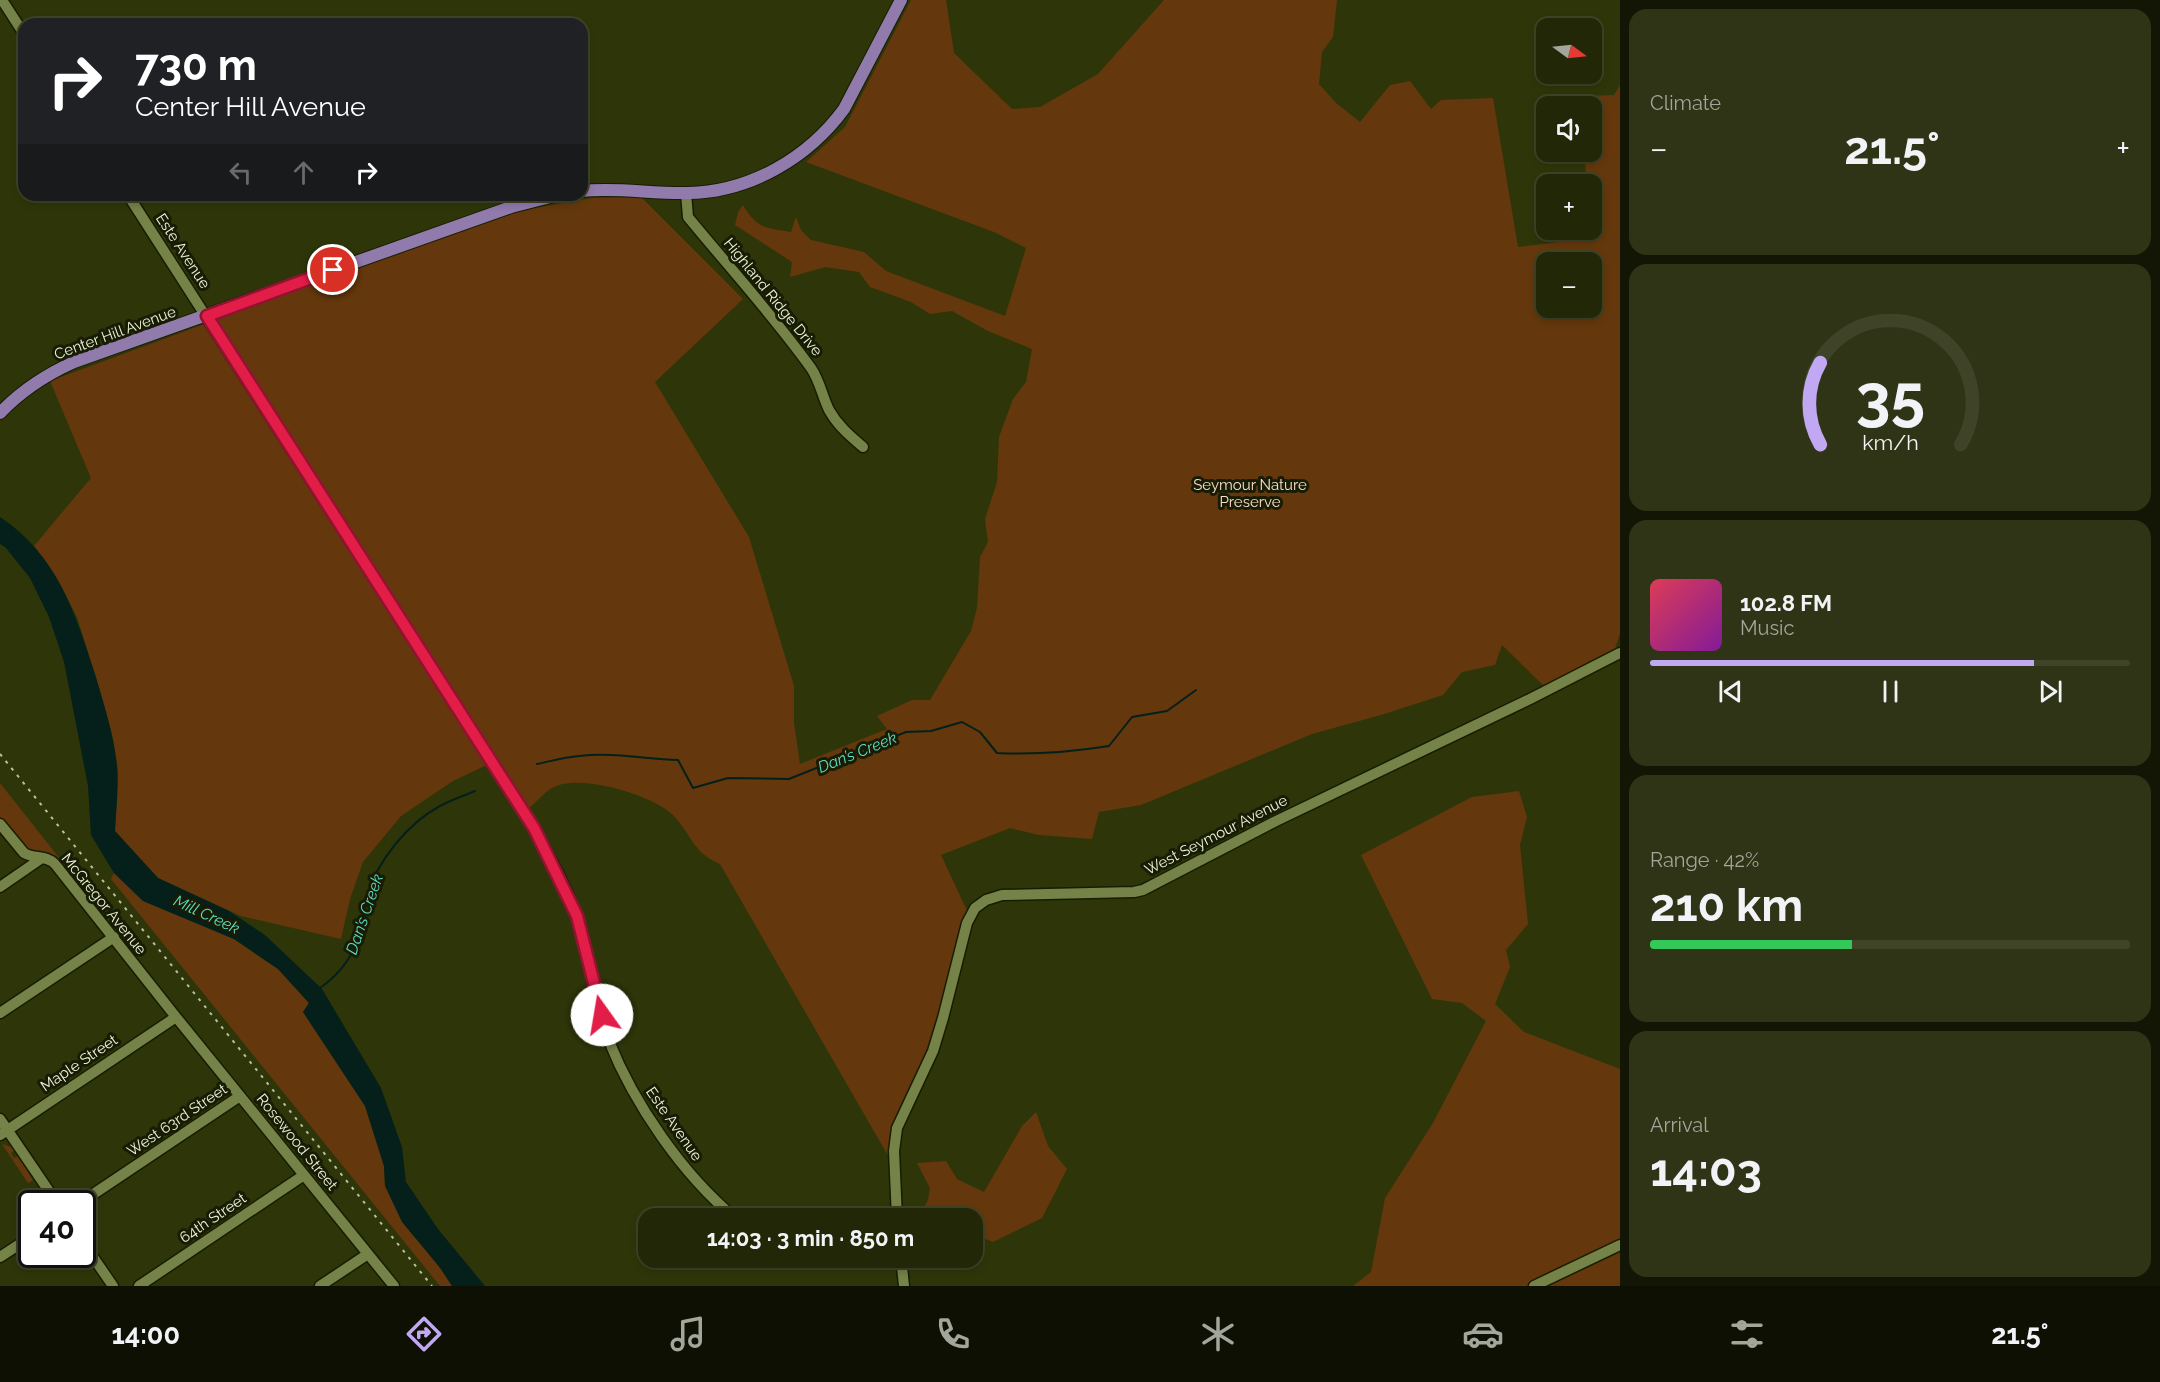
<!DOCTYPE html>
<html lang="en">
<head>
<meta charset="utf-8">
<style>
	body { margin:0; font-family:Raleway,sans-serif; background:#2e3415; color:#f1f3f6; height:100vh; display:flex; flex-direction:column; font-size:22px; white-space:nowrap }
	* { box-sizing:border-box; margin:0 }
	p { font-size:20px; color:#a2a69b }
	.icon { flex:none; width:33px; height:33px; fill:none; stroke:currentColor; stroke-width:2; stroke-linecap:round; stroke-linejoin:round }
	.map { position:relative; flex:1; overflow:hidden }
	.side { display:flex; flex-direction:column; gap:9px; padding:9px; background:#131604; width:540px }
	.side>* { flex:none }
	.hud { position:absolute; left:18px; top:18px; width:570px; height:183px; border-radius:18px; box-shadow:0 3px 9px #0003,0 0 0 2px #3f4428; background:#202124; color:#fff; overflow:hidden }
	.needle { width:39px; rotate:105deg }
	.controls { position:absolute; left:1536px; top:18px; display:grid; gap:12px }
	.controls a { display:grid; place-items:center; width:66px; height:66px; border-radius:12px; background:#222807; box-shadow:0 3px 9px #0003,0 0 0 2px #3f4428; font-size:30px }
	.speed { position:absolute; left:18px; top:1190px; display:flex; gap:12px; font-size:30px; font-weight:700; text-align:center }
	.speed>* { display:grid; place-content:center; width:78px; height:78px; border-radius:50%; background:#222807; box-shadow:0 3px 9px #0003,0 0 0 2px #3f4428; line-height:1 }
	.speed .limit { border:3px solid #111; border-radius:9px; background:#fff; color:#111 }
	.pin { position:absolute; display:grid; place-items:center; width:51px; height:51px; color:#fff; margin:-26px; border:3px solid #fff; border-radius:50%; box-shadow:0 2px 6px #0007 }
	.me { position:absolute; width:66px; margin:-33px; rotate:347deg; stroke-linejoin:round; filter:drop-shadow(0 0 4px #0008) }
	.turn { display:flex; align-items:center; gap:21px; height:126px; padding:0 18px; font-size:27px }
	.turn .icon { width:78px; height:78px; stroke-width:2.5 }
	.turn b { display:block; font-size:42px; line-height:51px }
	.lanes { display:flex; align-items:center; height:57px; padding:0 18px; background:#0003; justify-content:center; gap:30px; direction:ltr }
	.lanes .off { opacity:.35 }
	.big { font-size:45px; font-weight:700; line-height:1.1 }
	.side .card { flex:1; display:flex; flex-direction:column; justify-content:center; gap:9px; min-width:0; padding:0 21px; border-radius:18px; background:#2e3415 }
	.side .dial { align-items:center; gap:0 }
	.dial svg { height:156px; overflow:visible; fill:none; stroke:#3f4428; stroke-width:7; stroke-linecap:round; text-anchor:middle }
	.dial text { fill:#f1f3f6; stroke:none }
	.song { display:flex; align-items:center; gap:18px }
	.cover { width:72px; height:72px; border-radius:9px; background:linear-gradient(135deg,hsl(350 70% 55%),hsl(290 70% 35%)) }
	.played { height:6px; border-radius:3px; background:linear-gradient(90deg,#c1a8f3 80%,#3f4428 80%) }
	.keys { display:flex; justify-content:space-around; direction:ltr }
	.heat { display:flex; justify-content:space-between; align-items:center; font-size:33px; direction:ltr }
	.charge { height:9px; border-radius:4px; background:linear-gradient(90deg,#34c759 42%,#3f4428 0) }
	.trip { position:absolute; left:638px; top:1208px; width:345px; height:60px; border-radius:18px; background:#222807; box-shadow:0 3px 9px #0003,0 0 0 2px #3f4428; font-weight:700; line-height:60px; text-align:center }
	.tabs { display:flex; height:96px; justify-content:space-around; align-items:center; background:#0e1003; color:#a2a69b }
	.tabs .icon { width:42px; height:42px }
	.tabs .on { color:#c1a8f3 }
	.tabs b { font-size:27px; color:#f1f3f6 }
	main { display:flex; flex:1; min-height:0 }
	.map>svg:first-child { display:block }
	.green { fill:#64380c; fill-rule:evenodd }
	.water { fill:#051f1b }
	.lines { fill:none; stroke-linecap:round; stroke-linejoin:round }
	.stream { stroke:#051f1b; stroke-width:2 }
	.minor-casing { stroke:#171d01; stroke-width:13 }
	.major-casing { stroke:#171d01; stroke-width:14 }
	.minor { stroke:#758248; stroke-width:10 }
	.major { stroke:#917aac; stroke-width:12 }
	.rail { stroke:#b9c19f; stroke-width:2; stroke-dasharray:3 6; stroke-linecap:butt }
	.route-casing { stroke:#92132f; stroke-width:15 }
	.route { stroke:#e11d48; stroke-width:10 }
	.labels { text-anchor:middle; stroke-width:6; stroke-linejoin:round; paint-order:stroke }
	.street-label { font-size:15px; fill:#edf5d7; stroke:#181c05 }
	.park-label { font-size:15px; fill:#f8deca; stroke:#181c05 }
	.water-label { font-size:16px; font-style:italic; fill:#5dddc6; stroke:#181c05 }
</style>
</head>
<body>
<main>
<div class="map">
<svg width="1620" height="1286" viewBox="0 0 1620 1286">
	<rect width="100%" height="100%" fill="#2e3609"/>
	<path class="green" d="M911,0H946L954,53L1012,109L1040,107L1098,74L1164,0H1337L1333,37L1322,52L1319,84L1336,103L1360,122L1390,85L1410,81L1431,109L1441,100L1493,98L1518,247L1593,238L1592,184H1586L1585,152H1592V106H1584V96L1614,95L1620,85V633L1612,659L1548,690L1502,645L1495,665L1462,672L1443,695L1381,715L1312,734L1141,805L1099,812L1092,839L1039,835L1010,828L941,855L970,917L943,1018L901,1115L894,1166L720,864C693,853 692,835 673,815C653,795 578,772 552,788C542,794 534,805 524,812L493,762L453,781L401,816L363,862L350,899L341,939L241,916L158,878L115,831L118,770L113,738L101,694L77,617L59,582L34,546L91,478L50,381L332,277L523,210L592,198L641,197L743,299L655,382L749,537L794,686V723L800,764L887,729L877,716L912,700H930L971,631L977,608L980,557L988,542L985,519L997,482L999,437L1013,399L1026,382L1032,349L988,331L952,311L930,314L911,302L870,287L859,272L825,267L790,277L792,262L735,225L738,212L743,205C757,229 766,228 791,232L796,217L801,230L811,240L864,252L886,271L1005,316L1026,248L994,232L806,162L845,127ZM1546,262H1592V308H1546Z
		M0,783L64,864L34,857L0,824Z
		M1519,791L1527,817L1520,845L1528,924L1506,950L1510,967L1495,1004L1524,1032L1620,1069V1286H1353L1371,1272L1385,1198L1433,1123L1486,1021L1462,1003L1432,999L1361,855L1472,797Z
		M114,873L143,901L234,939L278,969L309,1003L303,1012L365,1106L384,1166L385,1186L452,1286H440L111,879Z
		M1036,1112L1048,1146L1067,1169L1042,1218L993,1242L972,1234V1218H932L921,1213L928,1200L930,1188L917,1163L946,1161L957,1179L984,1192L1022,1126Z
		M2,1144L11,1147L14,1151L11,1153L14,1158L18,1156L33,1180L28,1183Z"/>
	<path class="water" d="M0,517C57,555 75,612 95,674C104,705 114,735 117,767C119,788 116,810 115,831L158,878L229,911L265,935L322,989L381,1088L402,1147L406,1182L438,1229L485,1286H452L441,1269L402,1222L385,1186L384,1166L365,1106L303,1012L309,1003L278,969L234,939L143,901L114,873L91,835L88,786L64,662L49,617L30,578L6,548L0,544Z"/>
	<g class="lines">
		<path class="stream" d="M537,764C551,761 565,757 579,756C611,752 645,759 678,760L693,788L728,778L789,779L906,732L931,731L962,722L980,732L997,753C1035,755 1071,752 1109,746L1132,717L1167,711L1196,690
			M320,988C340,974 355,954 361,929C364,919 364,908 367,897C376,862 408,823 440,806C451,800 463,796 475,791"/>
		<g class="minor-casing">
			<path id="minor" d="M2,0L24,34
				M686,193L688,217C729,267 773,315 811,368C820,381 822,396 829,410C838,426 850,436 863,447
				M128,195L534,828C549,856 567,887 577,918C590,958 594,1002 609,1041C634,1104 683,1175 735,1218
				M0,824L24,853C34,859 47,855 55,864L176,1017L394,1286
				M0,887L42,858
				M0,1013L114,937
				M0,1119L57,1203
				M0,1135L176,1017
				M80,1203L240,1096
				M897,1218L894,1151L897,1128L933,1051L943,1018L967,923L975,908L986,900L1002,895L1134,892L1143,890L1274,822L1530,699L1620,653
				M82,1241L113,1286
				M0,1257L32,1236
				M822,1257L846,1260L901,1258
				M901,1257L904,1286
				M139,1286L304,1175
				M320,1286L368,1254
				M1534,1286L1620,1245"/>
		</g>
		<g class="major-casing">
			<path id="major" d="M582,191C617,187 652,194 688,193C750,192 808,158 844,109L901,0
				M0,413C22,390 45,375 74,362L511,207L558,195"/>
		</g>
		<use href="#minor" class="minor"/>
		<use href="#major" class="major"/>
		<path class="rail" d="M0,754L432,1286"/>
	</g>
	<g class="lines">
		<g class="route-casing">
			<path id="route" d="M333,270L207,316L534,828L577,916L602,1015"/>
		</g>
		<use href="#route" class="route"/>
	</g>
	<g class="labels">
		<g class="street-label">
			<text transform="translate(183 251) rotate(57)" y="5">Este Avenue</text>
			<text transform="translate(773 297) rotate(51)" y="5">Highland Ridge Drive</text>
			<text transform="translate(115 333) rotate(-20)" y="5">Center Hill Avenue</text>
			<text transform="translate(1216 835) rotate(-27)" y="5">West Seymour Avenue</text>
			<text transform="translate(104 904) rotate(51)" y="5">McGregor Avenue</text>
			<text transform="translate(79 1063) rotate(-34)" y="5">Maple Street</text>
			<text transform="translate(177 1120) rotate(-34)" y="5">West 63rd Street</text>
			<text transform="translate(674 1124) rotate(55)" y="5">Este Avenue</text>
			<text transform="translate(297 1142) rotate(51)" y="5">Rosewood Street</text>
			<text transform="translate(213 1218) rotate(-34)" y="5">64th Street</text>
		</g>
		<g class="park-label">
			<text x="1250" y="490">Seymour Nature<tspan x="1250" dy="17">Preserve</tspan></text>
		</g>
		<g class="water-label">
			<text transform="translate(857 752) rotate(-22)" y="6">Dan’s Creek</text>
			<text transform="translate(207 914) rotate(25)" y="6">Mill Creek</text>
			<text transform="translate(364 914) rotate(-71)" y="6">Dan’s Creek</text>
		</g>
	</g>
</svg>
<div class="controls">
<a><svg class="needle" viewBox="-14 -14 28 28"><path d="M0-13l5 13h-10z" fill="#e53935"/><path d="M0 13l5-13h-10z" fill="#a2a69b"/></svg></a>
<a><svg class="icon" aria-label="sound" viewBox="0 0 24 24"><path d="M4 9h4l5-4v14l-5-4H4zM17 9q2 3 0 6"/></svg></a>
<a>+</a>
<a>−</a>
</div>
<div class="speed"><div class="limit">40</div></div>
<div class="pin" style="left:333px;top:270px;background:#d93025"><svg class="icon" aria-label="arrive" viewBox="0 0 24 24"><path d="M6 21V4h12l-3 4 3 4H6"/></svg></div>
<svg class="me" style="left:602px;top:1015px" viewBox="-20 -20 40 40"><circle r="19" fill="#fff"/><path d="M0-13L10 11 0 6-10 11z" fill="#e11d48"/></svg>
<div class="trip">14:03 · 3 min · 850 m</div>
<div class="hud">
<div class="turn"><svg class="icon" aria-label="right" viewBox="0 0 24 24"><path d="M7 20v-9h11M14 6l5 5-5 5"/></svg><div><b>730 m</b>Center Hill Avenue</div></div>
<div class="lanes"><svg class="icon off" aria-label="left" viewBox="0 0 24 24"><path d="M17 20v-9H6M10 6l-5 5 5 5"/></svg><svg class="icon off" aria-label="ahead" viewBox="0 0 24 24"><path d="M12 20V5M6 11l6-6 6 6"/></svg><svg class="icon" aria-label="right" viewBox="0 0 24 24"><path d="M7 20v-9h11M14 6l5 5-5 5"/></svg></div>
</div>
</div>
<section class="side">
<div class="card"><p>Climate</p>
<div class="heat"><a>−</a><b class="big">21.5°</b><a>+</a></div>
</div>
<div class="card dial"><svg viewBox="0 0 100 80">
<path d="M14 69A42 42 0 1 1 86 69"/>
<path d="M14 69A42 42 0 0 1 14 27" stroke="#c1a8f3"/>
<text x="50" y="56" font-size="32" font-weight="700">35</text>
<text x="50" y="72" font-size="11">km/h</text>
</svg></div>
<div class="card">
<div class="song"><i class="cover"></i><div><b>102.8 FM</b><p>Music</p></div></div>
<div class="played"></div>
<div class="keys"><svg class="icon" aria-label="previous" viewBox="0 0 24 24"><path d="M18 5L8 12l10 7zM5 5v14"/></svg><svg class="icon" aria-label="pause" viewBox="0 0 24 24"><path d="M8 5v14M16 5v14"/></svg><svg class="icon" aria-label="next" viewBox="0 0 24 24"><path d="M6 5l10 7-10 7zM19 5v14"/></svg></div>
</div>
<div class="card"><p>Range · 42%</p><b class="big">210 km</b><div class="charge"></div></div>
<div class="card"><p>Arrival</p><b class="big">14:03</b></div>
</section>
</main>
<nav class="tabs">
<b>14:00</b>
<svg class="icon on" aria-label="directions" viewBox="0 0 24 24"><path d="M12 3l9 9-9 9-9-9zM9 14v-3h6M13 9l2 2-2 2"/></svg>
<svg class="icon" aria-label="music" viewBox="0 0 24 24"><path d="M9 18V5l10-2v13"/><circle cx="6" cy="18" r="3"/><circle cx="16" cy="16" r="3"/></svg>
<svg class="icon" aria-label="phone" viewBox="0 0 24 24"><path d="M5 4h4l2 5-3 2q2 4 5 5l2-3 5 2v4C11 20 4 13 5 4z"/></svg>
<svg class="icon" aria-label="climate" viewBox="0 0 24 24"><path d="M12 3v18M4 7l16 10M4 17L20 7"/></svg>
<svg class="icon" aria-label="car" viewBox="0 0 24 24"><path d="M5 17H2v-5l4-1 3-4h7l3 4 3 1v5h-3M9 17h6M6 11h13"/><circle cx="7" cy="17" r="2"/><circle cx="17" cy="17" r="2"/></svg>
<svg class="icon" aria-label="filters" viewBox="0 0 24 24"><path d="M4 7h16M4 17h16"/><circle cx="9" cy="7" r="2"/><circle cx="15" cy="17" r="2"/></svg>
<b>21.5°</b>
</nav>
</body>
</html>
